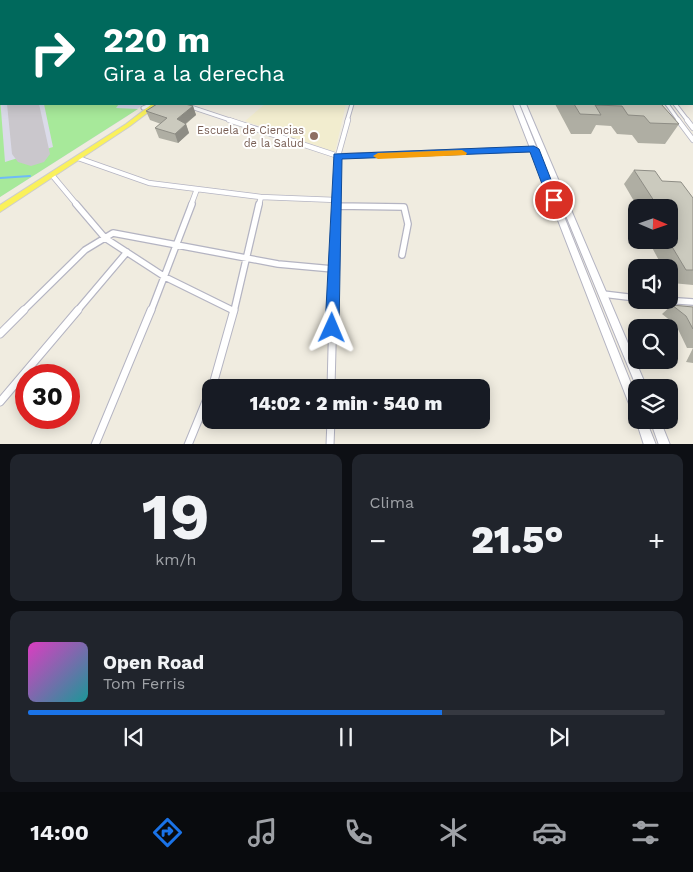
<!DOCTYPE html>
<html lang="es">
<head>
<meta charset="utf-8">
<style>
	body { margin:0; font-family:"Work Sans",sans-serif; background:#20242c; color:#f1f3f6; height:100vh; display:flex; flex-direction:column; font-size:19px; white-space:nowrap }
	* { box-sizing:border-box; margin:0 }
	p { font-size:16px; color:#9ea1a6 }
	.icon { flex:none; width:28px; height:28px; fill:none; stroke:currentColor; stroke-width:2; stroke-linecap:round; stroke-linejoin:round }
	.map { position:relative; height:444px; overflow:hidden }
	.panel { display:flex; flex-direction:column; gap:10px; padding:10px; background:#0d0f14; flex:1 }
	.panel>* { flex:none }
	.banner { position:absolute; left:0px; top:0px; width:694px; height:105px; box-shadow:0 2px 12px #0003; background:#00695c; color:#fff; overflow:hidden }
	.needle { width:32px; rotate:92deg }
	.fabs { position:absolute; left:628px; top:199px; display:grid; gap:10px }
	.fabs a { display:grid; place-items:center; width:50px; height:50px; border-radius:10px; background:#171b24; box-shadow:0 2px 12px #0003; font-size:25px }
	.speed { position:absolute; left:15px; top:364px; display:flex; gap:10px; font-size:25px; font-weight:700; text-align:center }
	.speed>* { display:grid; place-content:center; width:65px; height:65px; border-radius:50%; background:#171b24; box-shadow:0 2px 12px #0003; line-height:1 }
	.speed .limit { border:8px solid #d22; background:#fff; color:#111 }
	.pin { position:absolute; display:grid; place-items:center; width:42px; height:42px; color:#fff; margin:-21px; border:2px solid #fff; border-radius:50%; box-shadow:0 1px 5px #0007 }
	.me { position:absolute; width:55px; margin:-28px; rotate:1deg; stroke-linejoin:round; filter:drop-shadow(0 0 4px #0008) }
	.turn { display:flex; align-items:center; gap:18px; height:105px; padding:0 20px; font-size:22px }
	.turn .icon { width:65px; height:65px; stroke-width:2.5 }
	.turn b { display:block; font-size:35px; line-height:42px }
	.big { font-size:38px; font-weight:800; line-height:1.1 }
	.panel .widget { flex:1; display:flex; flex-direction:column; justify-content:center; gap:8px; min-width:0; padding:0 18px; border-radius:10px; background:#20242c }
	.panel .dial { align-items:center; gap:0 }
	.dial b { font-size:65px; line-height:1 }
	.song { display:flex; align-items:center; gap:15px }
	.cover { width:60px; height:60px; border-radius:8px; background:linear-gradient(135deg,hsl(310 70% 55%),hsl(180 70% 35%)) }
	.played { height:5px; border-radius:2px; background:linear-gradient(90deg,#1a73e8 65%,#363941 65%) }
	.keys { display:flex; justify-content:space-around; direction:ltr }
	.heat { display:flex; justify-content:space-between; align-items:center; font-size:28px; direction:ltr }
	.panel .tiles { flex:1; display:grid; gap:10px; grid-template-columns:1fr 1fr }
	.widget:last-child { grid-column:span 2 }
	.trip { position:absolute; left:202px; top:379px; width:288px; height:50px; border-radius:10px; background:#171b24; box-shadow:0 2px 12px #0003; font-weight:800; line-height:50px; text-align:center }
	.menu { display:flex; height:80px; justify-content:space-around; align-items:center; background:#090b0e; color:#9ea1a6 }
	.menu .icon { width:35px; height:35px }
	.menu .active { color:#1a73e8 }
	.menu b { font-size:22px; color:#f1f3f6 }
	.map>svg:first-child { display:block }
	.education { fill:#f2edcf }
	.airport { fill:#dbdbe9 }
	.green { fill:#a7e99a }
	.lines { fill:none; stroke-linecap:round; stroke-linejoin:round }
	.stream { stroke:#6ebaf7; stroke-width:2 }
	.taxiway { stroke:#cac7cc; stroke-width:19 }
	.runway { fill:#cac7cc; fill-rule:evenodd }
	.street-far4-casing { stroke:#b4b4c2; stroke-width:4 }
	.street-far3-casing { stroke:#b4b4c2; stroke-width:5 }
	.street-far2-casing { stroke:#b4b4c2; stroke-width:6 }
	.street-far1-casing { stroke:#b4b4c2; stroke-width:8 }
	.street-casing { stroke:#b4b4c2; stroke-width:9 }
	.secondary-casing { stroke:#b4b4c2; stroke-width:2 }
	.primary-casing { stroke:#cdcdcd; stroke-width:2 }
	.street-far4 { stroke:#fff; stroke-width:2.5 }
	.street-far3 { stroke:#fff; stroke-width:3 }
	.street-far2 { stroke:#fff; stroke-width:4.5 }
	.street-far1 { stroke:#fff; stroke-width:5.5 }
	.street { stroke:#fff; stroke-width:7 }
	.secondary { fill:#fff; fill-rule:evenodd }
	.primary { fill:#faf15b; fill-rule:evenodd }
	.wall { fill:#afaea3 }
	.shaded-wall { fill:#8e8d85 }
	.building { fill:#cbcabe; stroke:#8e8d85 }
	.route { fill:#1a73e8; stroke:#114b97 }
	.slow { fill:#f59e0b }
	.education-dot { fill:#8d6e63; stroke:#fff; stroke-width:2 }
	.labels { text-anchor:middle; stroke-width:4; stroke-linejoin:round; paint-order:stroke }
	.far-education-label { font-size:11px; fill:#785e54; stroke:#fff; text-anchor:end }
</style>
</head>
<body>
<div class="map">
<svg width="693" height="445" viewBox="0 0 693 445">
	<rect width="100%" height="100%" fill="#f0ece0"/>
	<path class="education" d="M265,104H346L335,152L245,121Z"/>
	<path class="airport" d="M0,0H198L1,1V104H144L126,117L0,197Z"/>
	<path class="green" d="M0,97L5,162L53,147L44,104H119L116,108L138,109L0,197Z"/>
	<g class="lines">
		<path class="stream" d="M0,178L30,176"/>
		<path class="taxiway" d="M101,1L104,0"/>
		<path class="runway" d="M0,0H19V1H1V6Z
			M7,104H39L50,154L44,162L31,166L18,162L12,154Z"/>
		<g class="street-far4-casing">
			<path id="street-far4" d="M641,0L643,1
				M280,1L282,0
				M312,1L314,0
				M318,1L320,0
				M507,1L510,0
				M631,1L633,0"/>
		</g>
		<g class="street-far3-casing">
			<path id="street-far3" d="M182,104L233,121
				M667,104L679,121
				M675,104L688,121
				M143,108L153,104
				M347,121L352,104"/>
		</g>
		<g class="street-far2-casing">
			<path id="street-far2" d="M229,120L338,156L534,149
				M678,120L693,140
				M687,120L693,128
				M78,158L149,183L261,197L336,200
				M52,175L77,205
				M191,205L197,189
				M259,205L261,197
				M337,205L338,156L348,120"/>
		</g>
		<g class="street-far1-casing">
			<path id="street-far1" d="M76,204L105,238L165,277L234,311
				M336,206L404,207L408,224L402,255
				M603,294L636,298
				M664,300L693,302
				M23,311L85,250L113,233L278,264L333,269
				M77,311L127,252
				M151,311L192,204
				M234,311L259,204
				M333,311L337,204"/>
		</g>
		<g class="street-casing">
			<path id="street" d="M0,334L24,310
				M212,388L234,310
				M331,388L333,310
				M0,402L78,310
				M95,445L151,310
				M188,445L211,389
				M330,445L331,420"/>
		</g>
		<g class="secondary-casing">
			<path id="secondary" d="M478,0H482V1H478Z
				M513,104H519L636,396V414L632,413L631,409Z
				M520,104H526L647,388H637Z
				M636,418V420H646L656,445H644L636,420Z
				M650,420H660L670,445H659Z"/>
		</g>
		<g class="primary-casing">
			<path id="primary" d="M198,0H202V1H198Z
				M152,104H159L130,126L0,212V205L126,124Z"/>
		</g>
		<use href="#street-far4" class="street-far4"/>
		<use href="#street-far3" class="street-far3"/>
		<use href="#street-far2" class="street-far2"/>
		<use href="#street-far1" class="street-far1"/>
		<use href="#street" class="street"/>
		<use href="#secondary" class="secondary"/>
		<use href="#primary" class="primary"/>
	</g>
	<path class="wall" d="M555,104H661L679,124L665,144L638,143L632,135L617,134L611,126L596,125L591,134H571Z
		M193,106L196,115L186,124L189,133L178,143L159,138L155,128L161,124L150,120L146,111Z
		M634,170L662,181L693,198V285L672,283L669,277V268H663L648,240H669V208H638L624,184Z
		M672,305L693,307V348H687L676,325L662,314Z
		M693,348V363L686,362Z"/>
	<path class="shaded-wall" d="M193,106L196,115L180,128L177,119Z
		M186,124L189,133L178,143L175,134Z"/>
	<path class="building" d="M417,0H459L464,1H416Z
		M157,104H185L193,106L177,119L186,124L175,134L155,128L167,118L146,111Z
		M574,104H661L679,124L650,123L644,116L628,115L622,106L595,105L601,115L580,114Z
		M634,170L655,171L662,181L681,182L693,198V270H686L668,240H669V208H648V207H658Z
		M672,305L693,307V329L686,316Z"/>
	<path class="route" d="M534,146L539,149L559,200L558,202H550L548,200L530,152L342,159L339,328L337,333L332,335L327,333L325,328L334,154Z"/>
	<path class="slow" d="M462,150L467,153L466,155L378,159L373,156L378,153Z"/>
	<circle class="education-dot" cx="314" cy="136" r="5"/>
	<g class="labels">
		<g class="far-education-label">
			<text x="304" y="134">Escuela de Ciencias<tspan x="304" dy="13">de la Salud</tspan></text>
		</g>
	</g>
</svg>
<div class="fabs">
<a><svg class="needle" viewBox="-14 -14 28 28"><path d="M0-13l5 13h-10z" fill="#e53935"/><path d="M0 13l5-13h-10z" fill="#9ea1a6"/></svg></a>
<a><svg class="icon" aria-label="sound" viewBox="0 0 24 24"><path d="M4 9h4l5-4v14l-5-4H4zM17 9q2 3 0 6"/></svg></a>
<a><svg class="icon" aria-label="search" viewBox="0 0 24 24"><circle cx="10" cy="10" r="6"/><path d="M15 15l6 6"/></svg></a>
<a><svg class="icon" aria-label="layers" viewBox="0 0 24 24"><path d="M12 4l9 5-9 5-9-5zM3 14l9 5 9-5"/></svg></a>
</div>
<div class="speed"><div class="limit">30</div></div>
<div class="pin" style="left:554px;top:200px;background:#d93025"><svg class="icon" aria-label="arrive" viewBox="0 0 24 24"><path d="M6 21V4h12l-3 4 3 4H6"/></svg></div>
<svg class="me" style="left:332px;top:328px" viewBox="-20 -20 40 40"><path d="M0-17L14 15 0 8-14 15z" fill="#1a73e8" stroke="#fff" stroke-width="4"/></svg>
<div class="trip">14:02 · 2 min · 540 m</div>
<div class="banner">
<div class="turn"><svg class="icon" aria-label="right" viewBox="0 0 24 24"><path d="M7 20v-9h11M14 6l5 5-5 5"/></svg><div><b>220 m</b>Gira a la derecha</div></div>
</div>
</div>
<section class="panel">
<div class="tiles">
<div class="widget dial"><b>19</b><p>km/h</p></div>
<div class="widget"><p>Clima</p>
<div class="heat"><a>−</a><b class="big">21.5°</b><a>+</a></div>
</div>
<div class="widget">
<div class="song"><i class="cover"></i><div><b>Open Road</b><p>Tom Ferris</p></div></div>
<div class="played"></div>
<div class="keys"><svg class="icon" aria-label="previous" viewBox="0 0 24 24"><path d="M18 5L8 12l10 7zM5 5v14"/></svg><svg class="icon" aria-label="pause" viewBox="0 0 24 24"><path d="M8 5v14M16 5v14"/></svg><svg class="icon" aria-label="next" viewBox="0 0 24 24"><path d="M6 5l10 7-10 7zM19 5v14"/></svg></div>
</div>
</div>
</section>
<nav class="menu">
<b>14:00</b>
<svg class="icon active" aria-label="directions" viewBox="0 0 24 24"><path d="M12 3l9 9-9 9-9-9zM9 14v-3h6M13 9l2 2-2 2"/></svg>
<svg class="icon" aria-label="music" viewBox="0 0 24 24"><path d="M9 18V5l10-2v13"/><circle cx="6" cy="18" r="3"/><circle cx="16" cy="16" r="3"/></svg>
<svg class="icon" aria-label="phone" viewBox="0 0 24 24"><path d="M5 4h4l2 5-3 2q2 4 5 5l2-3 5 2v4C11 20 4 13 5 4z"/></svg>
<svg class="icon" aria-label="climate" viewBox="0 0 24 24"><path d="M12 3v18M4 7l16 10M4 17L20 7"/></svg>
<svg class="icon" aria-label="car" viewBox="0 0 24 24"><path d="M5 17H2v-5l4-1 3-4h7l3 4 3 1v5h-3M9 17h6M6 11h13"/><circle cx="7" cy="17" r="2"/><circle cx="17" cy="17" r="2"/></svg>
<svg class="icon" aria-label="filters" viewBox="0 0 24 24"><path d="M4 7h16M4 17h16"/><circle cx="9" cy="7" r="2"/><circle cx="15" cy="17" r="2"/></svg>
</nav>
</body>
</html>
